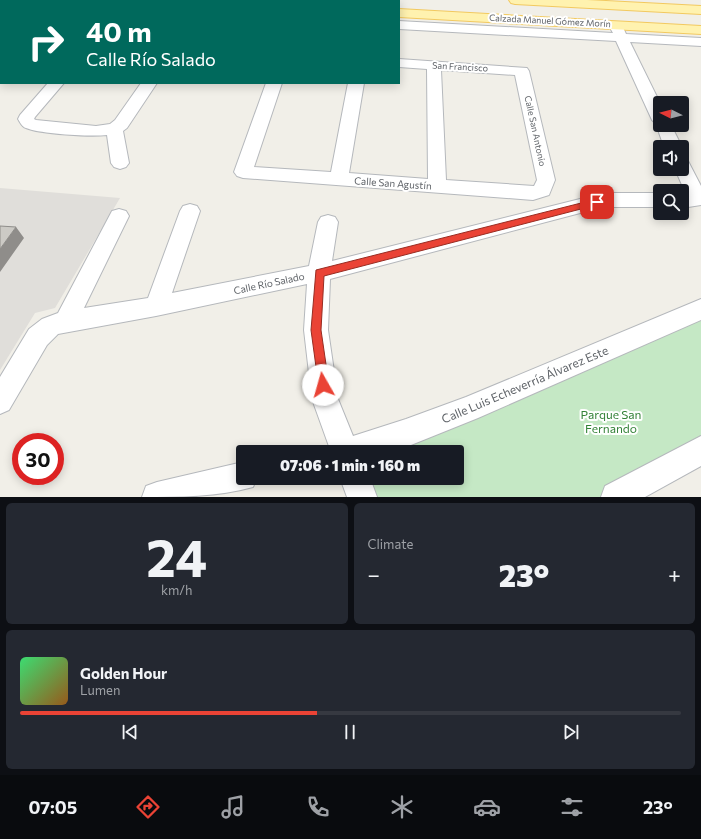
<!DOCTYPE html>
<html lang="en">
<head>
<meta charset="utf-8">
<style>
	body { margin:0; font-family:Commissioner,sans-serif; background:#242831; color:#f1f3f6; height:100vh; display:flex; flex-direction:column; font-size:15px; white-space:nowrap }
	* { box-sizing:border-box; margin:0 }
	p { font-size:13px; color:#9ea1a6 }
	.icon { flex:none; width:22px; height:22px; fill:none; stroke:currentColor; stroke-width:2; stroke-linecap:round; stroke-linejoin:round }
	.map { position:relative; height:497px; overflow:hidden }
	.details { display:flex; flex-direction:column; gap:6px; padding:6px; background:#0d0f14; flex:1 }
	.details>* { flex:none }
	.hud { position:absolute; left:0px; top:0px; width:400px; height:84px; box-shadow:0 2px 10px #0003; background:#00695c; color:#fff; overflow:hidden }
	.needle { width:26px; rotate:276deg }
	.controls { position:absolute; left:653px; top:96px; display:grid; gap:8px }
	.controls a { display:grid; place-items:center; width:36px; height:36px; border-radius:4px; background:#171b24; box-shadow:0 2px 10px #0003; font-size:20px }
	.speed { position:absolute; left:12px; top:433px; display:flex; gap:8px; font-size:20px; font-weight:700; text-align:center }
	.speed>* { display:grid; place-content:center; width:52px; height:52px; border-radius:50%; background:#171b24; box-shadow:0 2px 10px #0003; line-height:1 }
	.speed .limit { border:6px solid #d22; background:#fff; color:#111 }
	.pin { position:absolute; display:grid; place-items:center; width:34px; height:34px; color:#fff; margin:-17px; border-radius:8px; box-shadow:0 2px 6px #0006 }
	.me { position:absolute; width:44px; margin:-22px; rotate:353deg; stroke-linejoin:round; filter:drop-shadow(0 0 3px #0008) }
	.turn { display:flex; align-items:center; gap:14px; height:84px; padding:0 20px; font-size:18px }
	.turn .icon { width:52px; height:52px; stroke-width:2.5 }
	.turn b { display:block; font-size:28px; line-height:34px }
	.big { font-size:30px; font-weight:800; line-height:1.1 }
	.details .card { flex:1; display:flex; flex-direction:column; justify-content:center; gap:6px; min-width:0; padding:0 14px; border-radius:6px; background:#242831 }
	.details .dial { align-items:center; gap:0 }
	.dial b { font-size:52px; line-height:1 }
	.song { display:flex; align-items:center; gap:12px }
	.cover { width:48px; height:48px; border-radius:6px; background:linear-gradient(135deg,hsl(140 70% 55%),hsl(30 70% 35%)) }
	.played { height:4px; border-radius:2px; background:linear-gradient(90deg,#ea4335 45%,#363941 45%) }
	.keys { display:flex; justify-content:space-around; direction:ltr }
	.heat { display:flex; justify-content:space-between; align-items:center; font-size:22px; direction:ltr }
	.details .tiles { flex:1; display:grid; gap:6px; grid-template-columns:1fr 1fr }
	.card:last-child { grid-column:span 2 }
	.trip { position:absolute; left:236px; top:445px; width:228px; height:40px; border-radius:4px; background:#171b24; box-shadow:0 2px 10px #0003; font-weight:800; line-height:40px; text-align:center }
	.tab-bar { display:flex; height:64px; justify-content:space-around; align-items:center; background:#090b0e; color:#9ea1a6 }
	.tab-bar .icon { width:28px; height:28px }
	.tab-bar .selected { color:#ea4335 }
	.tab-bar b { font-size:18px; color:#f1f3f6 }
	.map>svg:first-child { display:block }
	.industrial { fill:#e0deda }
	.green { fill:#c5e8c5 }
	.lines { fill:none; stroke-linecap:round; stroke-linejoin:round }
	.street-casing { stroke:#b5b8bc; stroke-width:2 }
	.primary-casing { stroke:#f2c960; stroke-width:2 }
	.street { fill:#fff; fill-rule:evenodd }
	.primary { fill:#fff2af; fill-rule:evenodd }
	.shaded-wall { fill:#8f8d8a }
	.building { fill:#cccac5; stroke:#8f8d8a }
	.route { fill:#ea4335; stroke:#982c22 }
	.labels { text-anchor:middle; stroke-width:4; stroke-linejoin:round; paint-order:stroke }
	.far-street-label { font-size:9px; fill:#5f6368; stroke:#fff }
	.street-label { font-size:10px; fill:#5f6368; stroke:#fff }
	.near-street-label { font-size:12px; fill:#5f6368; stroke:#fff }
	.near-park-label { font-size:12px; fill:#348238; stroke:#fff }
</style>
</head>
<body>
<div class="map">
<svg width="701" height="497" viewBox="0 0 701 497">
	<rect width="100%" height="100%" fill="#f1efe8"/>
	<path class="industrial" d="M0,188L120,198L55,308L35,313L0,370Z"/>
	<path class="green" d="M701,306V459L628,497H365L356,478H457V452H344Z"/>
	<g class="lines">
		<g class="street-casing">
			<path id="street" d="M56,0H77L78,1H57Z
				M399,21L613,33L609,26L611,23H621L626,34L701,38V46L630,42L660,103V125H671L682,147H664L656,124L652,120L616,41L399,29Z
				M399,59L527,68L529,71L555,180L549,195L533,200L243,178L237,176L234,172L266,83H282L254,167L331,172L348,83H364L349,173L428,179L427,69L399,67ZM441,70L515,75L537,180L534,186L446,180Z
				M48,83H64L35,117L34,119L36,120L96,126L110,124L115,120L141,83H157L127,128L123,131L129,163L126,167L120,169L114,167L111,163L107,135C91,137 40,134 26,128C22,127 20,122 18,119L20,115Z
				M682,159L688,161L701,186V205L682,208V194H686L675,169H682Z
				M610,193H660V207H610L584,212L330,279L328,330L338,399L353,436L406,419L466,397L701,299V320L478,418L406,447L390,452H331L312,399L304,330L307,284L156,316L58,334L47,345L9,410L0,414V377L29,329L42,319L58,313L112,211L119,209L126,211L129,216L84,308L148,298L180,211L183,206L190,204L197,206L200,211L172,293L309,266L318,222L321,217L328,215L335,217L338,222L332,261L584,198Z
				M701,436V466L645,497H601L605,486Z
				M243,462V478H257L253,487C218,497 179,497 142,497L146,486L157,482Z
				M340,478H370L377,497H347Z"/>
		</g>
		<g class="primary-casing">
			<path id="primary" d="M112,0H127V1H112Z
				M182,0H207V1H182Z
				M509,0H587L701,6V14L515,4L511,3Z
				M399,9L701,26V34L399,17Z"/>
		</g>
		<use href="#street" class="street"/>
		<use href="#primary" class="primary"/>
	</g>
	<path class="shaded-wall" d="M1,55V68L0,69V56Z
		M16,227L24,238L0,272V249Z"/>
	<path class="building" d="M0,0H31L30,1H1V4H0Z
		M0,24H1V55L0,56Z
		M0,226L16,227L0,249Z"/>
	<path class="route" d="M597,199L600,200L601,202L600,204L324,276L321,330L329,385L327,389L323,390L319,389L311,330L316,270Z"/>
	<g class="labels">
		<g class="far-street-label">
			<text transform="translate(550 21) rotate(3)" y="3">Calzada Manuel Gómez Morín</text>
			<text transform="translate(460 67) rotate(3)" y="3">San Francisco</text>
			<text transform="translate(535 131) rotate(78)" y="3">Calle San Antonio</text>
		</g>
		<g class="street-label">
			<text transform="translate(393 183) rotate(4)" y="4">Calle San Agustín</text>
			<text transform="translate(269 283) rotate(-12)" y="4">Calle Río Salado</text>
		</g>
		<g class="near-street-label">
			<text transform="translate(525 385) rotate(-23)" y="4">Calle Luis Echeverría Álvarez Este</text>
		</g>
		<g class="near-park-label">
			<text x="611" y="419">Parque San<tspan x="611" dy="14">Fernando</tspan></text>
		</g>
	</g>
</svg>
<div class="controls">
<a><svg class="needle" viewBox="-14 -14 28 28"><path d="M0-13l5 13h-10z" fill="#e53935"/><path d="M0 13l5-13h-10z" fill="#9ea1a6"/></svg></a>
<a><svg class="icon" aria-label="sound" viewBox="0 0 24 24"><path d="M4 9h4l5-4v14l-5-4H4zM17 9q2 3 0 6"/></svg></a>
<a><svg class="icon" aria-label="search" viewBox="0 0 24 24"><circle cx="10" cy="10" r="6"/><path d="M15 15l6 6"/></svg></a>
</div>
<div class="speed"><div class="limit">30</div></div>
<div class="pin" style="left:597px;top:202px;background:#d93025"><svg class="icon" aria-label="arrive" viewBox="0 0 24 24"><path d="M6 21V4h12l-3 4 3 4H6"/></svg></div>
<svg class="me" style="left:323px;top:385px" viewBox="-20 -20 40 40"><circle r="19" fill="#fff"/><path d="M0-13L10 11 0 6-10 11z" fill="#ea4335"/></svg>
<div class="trip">07:06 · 1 min · 160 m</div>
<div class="hud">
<div class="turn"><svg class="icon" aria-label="right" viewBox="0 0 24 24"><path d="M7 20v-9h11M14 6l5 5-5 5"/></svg><div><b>40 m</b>Calle Río Salado</div></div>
</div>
</div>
<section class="details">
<div class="tiles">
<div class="card dial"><b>24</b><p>km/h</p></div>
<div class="card"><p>Climate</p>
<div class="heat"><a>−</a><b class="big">23°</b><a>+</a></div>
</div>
<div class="card">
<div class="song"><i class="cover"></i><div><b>Golden Hour</b><p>Lumen</p></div></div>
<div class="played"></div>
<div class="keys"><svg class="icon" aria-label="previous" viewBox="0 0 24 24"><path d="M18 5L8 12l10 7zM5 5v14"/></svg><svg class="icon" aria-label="pause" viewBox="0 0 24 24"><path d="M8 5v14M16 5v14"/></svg><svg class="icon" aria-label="next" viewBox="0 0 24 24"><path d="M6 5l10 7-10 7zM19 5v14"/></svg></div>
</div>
</div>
</section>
<nav class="tab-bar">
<b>07:05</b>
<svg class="icon selected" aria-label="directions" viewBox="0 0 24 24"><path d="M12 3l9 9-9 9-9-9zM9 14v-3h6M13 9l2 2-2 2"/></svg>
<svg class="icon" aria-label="music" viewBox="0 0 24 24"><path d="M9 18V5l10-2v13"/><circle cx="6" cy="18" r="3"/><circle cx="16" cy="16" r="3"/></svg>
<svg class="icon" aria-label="phone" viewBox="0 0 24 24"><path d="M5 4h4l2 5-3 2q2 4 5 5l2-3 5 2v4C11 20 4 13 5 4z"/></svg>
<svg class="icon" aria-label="climate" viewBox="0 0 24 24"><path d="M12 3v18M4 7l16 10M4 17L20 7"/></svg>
<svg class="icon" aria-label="car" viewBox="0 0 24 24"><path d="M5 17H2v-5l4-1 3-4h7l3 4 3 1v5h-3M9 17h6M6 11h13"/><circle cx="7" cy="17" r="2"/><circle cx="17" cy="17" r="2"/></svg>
<svg class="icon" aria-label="filters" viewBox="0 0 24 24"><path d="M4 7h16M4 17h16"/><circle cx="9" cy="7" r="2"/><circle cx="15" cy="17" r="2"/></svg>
<b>23°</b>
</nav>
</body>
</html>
